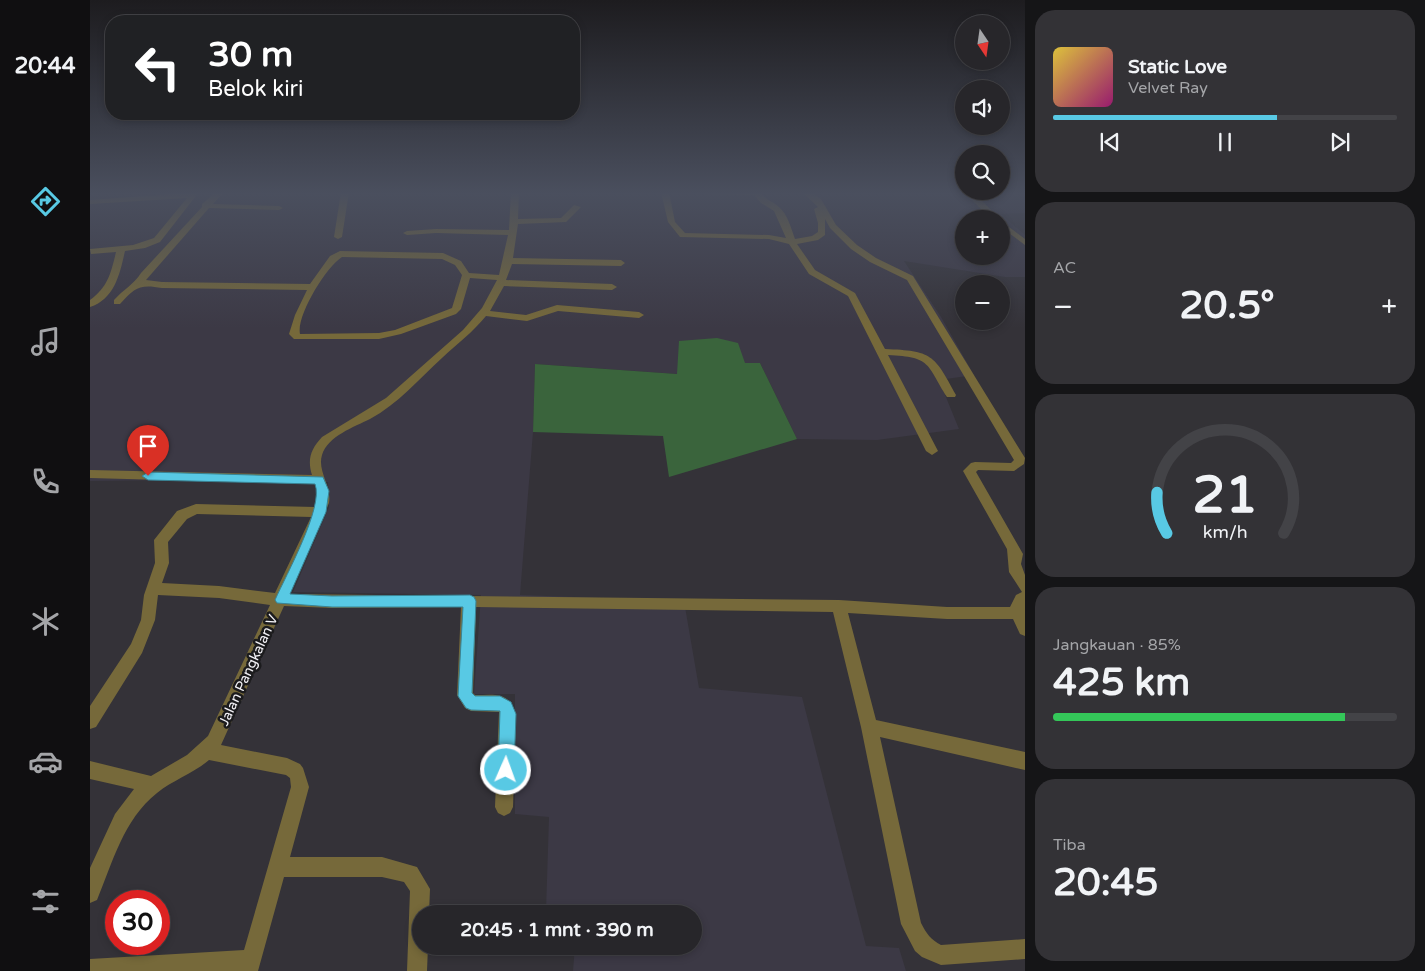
<!DOCTYPE html>
<html lang="id">
<head>
<meta charset="utf-8">
<style>
	body { margin:0; font-family:"Varela Round",sans-serif; background:#333236; color:#f1f3f6; height:100vh; display:flex; flex-direction:column; font-size:19px; white-space:nowrap }
	* { box-sizing:border-box; margin:0 }
	p { font-size:16px; color:#a4a5a8 }
	.icon { flex:none; width:28px; height:28px; fill:none; stroke:currentColor; stroke-width:2; stroke-linecap:round; stroke-linejoin:round }
	.map { position:relative; flex:1; overflow:hidden }
	.drawer { display:flex; flex-direction:column; gap:10px; padding:10px; background:#151517; width:400px }
	.drawer>* { flex:none }
	.hud { position:absolute; left:15px; top:15px; width:475px; height:105px; border-radius:20px; box-shadow:0 2px 8px #0003,0 0 0 1px #434347; background:#202124; color:#fff; overflow:hidden }
	.needle { width:32px; rotate:167deg }
	.buttons { position:absolute; left:865px; top:15px; display:grid; gap:10px }
	.buttons a { display:grid; place-items:center; width:55px; height:55px; border-radius:50%; background:#27262a; box-shadow:0 2px 8px #0003,0 0 0 1px #434347; font-size:25px }
	.speed { position:absolute; left:15px; top:890px; display:flex; gap:10px; font-size:25px; font-weight:700; text-align:center }
	.speed>* { display:grid; place-content:center; width:65px; height:65px; border-radius:50%; background:#27262a; box-shadow:0 2px 8px #0003,0 0 0 1px #434347; line-height:1 }
	.speed .limit { border:8px solid #d22; background:#fff; color:#111 }
	.pin { position:absolute; display:grid; place-items:center; width:42px; height:42px; color:#fff; margin:-51px -21px; border-radius:50% 50% 50% 0; rotate:-45deg; box-shadow:0 0 5px #0007 }
	.pin .icon { rotate:45deg }
	.me { position:absolute; width:55px; margin:-28px; rotate:2deg; stroke-linejoin:round; filter:drop-shadow(0 0 4px #0008) }
	.turn { display:flex; align-items:center; gap:18px; height:105px; padding:0 20px; font-size:22px }
	.turn .icon { width:65px; height:65px; stroke-width:2.5 }
	.turn b { display:block; font-size:35px; line-height:42px }
	.big { font-size:38px; font-weight:700; line-height:1.1 }
	.drawer .card { flex:1; display:flex; flex-direction:column; justify-content:center; gap:8px; min-width:0; padding:0 18px; border-radius:20px; background:#333236 }
	.drawer .dial { align-items:center; gap:0 }
	.dial svg { height:130px; overflow:visible; fill:none; stroke:#434347; stroke-width:7; stroke-linecap:round; text-anchor:middle }
	.dial text { fill:#f1f3f6; stroke:none }
	.song { display:flex; align-items:center; gap:15px }
	.cover { width:60px; height:60px; border-radius:8px; background:linear-gradient(135deg,hsl(50 70% 55%),hsl(320 70% 35%)) }
	.played { height:5px; border-radius:2px; background:linear-gradient(90deg,#58c9e4 65%,#434347 65%) }
	.keys { display:flex; justify-content:space-around; direction:ltr }
	.heat { display:flex; justify-content:space-between; align-items:center; font-size:28px; direction:ltr }
	.charge { height:8px; border-radius:4px; background:linear-gradient(90deg,#34c759 85%,#434347 0) }
	.trip { position:absolute; left:322px; top:905px; width:290px; height:50px; border-radius:25px; background:#27262a; box-shadow:0 2px 8px #0003,0 0 0 1px #434347; font-weight:700; line-height:50px; text-align:center }
	main { display:flex; flex:1; min-height:0 }
	.menu { display:flex; flex-direction:column; width:90px; justify-content:space-around; align-items:center; background:#100f11; color:#a4a5a8 }
	.menu .icon { width:35px; height:35px }
	.menu .selected { color:#58c9e4 }
	.menu b { font-size:22px; color:#f1f3f6 }
	.map>svg:first-child { display:block }
	.built { fill:#3c3945; fill-rule:evenodd }
	.green { fill:#3a643c }
	.lines { fill:none; stroke-linecap:round; stroke-linejoin:round }
	.minor { fill:#76693a; fill-rule:evenodd }
	.route { fill:#58c9e4; stroke:#398394 }
	.labels { text-anchor:middle; stroke-width:5; stroke-linejoin:round; paint-order:stroke }
	.street-label { font-size:14px; fill:#f3f2f6; stroke:#1b1b1d }
</style>
</head>
<body>
<main>
<nav class="menu">
<b>20:44</b>
<svg class="icon selected" aria-label="directions" viewBox="0 0 24 24"><path d="M12 3l9 9-9 9-9-9zM9 14v-3h6M13 9l2 2-2 2"/></svg>
<svg class="icon" aria-label="music" viewBox="0 0 24 24"><path d="M9 18V5l10-2v13"/><circle cx="6" cy="18" r="3"/><circle cx="16" cy="16" r="3"/></svg>
<svg class="icon" aria-label="phone" viewBox="0 0 24 24"><path d="M5 4h4l2 5-3 2q2 4 5 5l2-3 5 2v4C11 20 4 13 5 4z"/></svg>
<svg class="icon" aria-label="climate" viewBox="0 0 24 24"><path d="M12 3v18M4 7l16 10M4 17L20 7"/></svg>
<svg class="icon" aria-label="car" viewBox="0 0 24 24"><path d="M5 17H2v-5l4-1 3-4h7l3 4 3 1v5h-3M9 17h6M6 11h13"/><circle cx="7" cy="17" r="2"/><circle cx="17" cy="17" r="2"/></svg>
<svg class="icon" aria-label="filters" viewBox="0 0 24 24"><path d="M4 7h16M4 17h16"/><circle cx="9" cy="7" r="2"/><circle cx="15" cy="17" r="2"/></svg>
</nav>
<div class="map">
<svg width="935" height="971" viewBox="0 0 935 971">
	<rect width="100%" height="100%" fill="#343238"/>
	<path class="built" d="M0,192H935V195H930L935,200V213L911,214L935,235V277H915L814,261L851,317L884,375L849,380L869,429L787,440L707,439L670,363L587,374L445,364L443,432L430,595L594,601L609,688L712,697L776,946L809,948L816,971H483L485,946H604V914H477L456,911L459,817L425,814V694H384L391,595L203,592L239,507L238,482L87,480L0,481ZM874,219H911V256H874Z"/>
	<path class="green" d="M627,338L648,343L655,363H670L707,439L579,477L573,436L443,432L445,364L587,374L589,341Z"/>
	<g class="lines">
		<path class="minor" d="M109,192L70,242L55,248L35,251C30,273 25,299 0,307V300C18,287 21,273 26,252L1,254L0,249L43,245L64,238L97,198L0,204V200Z
			M126,192H134L123,204L189,206L193,208L189,210L119,208L56,280L72,282L220,284L240,256L250,251L353,253L371,261L379,273L409,275L418,235L346,233L317,235L313,233L317,231L346,229L419,230L421,192H429L428,219L471,218L484,205L491,207L476,222L428,224L423,258L531,260L535,263L531,266L422,264L416,280L522,284L527,287L522,290L414,286L400,311L436,315L467,305L549,312L554,315L549,318L468,311L437,321L396,316C383,332 367,344 352,358C329,379 308,404 280,419C264,427 238,436 232,455C227,471 242,486 239,503L199,594L749,600L857,607H920L926,595L932,592L919,572L917,549L873,471L881,463L885,462L921,463L924,460L817,280L780,262L761,249L740,228L735,219V235L728,240L707,244L725,270L765,293L795,349C842,351 844,354 866,395L865,397H857C836,364 842,357 798,355L848,451L842,455L836,451L758,296L719,274L699,244L679,239L590,237L578,222L571,192H579L585,222L595,233L679,235L696,238L684,211L671,203L664,195L612,194L608,192H670C675,200 683,201 689,207C698,215 701,228 705,239L722,236L728,232V223L724,209L728,207L712,192H721L731,199L746,225L767,245L786,258L823,276L935,458L934,464L924,471L888,470L886,472L933,554L931,564L935,575V636L930,634L923,619H857L758,613L786,720L935,752V770L790,737L831,923C836,933 841,940 851,945L935,939V959L851,965L832,957L825,951L811,924L771,727L743,612L386,607L383,693L385,695C405,695 419,691 426,714L423,807L420,813L414,816L408,813L405,807L409,712L381,711L375,708L367,695L371,607L242,608L194,606L131,745L197,758L210,764L213,768L219,787L200,857H292L327,867L340,889L339,914H331V946H338L337,971H317L320,891L314,882L292,877H194L168,971H0V959L154,950L201,787L200,778L196,775L119,760C104,773 83,780 67,793C33,820 23,862 7,900L0,903V868L25,814L44,789L0,779V761L61,776L97,755L118,736L180,605L129,598L68,595L65,620L52,653L6,727L0,729V706L41,644L51,620L54,595L65,563L64,540L87,511L106,504L225,507L228,493L226,484L0,478V470L222,475C217,459 221,449 232,437L296,398L373,330L392,308L407,280L380,278L371,309L366,314L311,334L289,339H204L199,334L205,315L217,290L72,288C50,284 45,287 30,304H24V300C33,290 44,284 51,273L112,207V204ZM252,257L352,259L365,265L372,275L362,308L305,330L289,333L210,334C206,316 236,267 252,257ZM107,514L221,517L185,593L129,586L72,583L79,563L78,542L97,519Z
			M251,192H259L252,237L248,239L244,237Z
			M874,192H883L910,219H901Z
			M911,221L935,239V245L911,227Z"/>
	</g>
	<linearGradient id="sky" x2="0" y2="1"><stop stop-color="#1d1c1f"/><stop offset="0.59" stop-color="#4a4f5e"/><stop offset="1" stop-color="#4a4f5e" stop-opacity="0"/></linearGradient>
	<rect width="935" height="328" fill="url(#sky)"/>
	<path class="route" d="M58,472L233,477L239,491L236,512L200,594L242,596L380,595L384,597L386,601L382,693L385,696H410L421,702L426,714L424,770L421,776L416,778L410,776L408,770L410,711L381,710L376,708L368,696L373,607H242L187,603L185,600C196,575 234,507 225,484L58,480L52,476Z"/>
	<g class="labels">
		<g class="street-label">
			<text transform="translate(158 670) rotate(-65)" y="5">Jalan Pangkalan V</text>
		</g>
	</g>
</svg>
<div class="buttons">
<a><svg class="needle" viewBox="-14 -14 28 28"><path d="M0-13l5 13h-10z" fill="#e53935"/><path d="M0 13l5-13h-10z" fill="#a4a5a8"/></svg></a>
<a><svg class="icon" aria-label="sound" viewBox="0 0 24 24"><path d="M4 9h4l5-4v14l-5-4H4zM17 9q2 3 0 6"/></svg></a>
<a><svg class="icon" aria-label="search" viewBox="0 0 24 24"><circle cx="10" cy="10" r="6"/><path d="M15 15l6 6"/></svg></a>
<a>+</a>
<a>−</a>
</div>
<div class="speed"><div class="limit">30</div></div>
<div class="pin" style="left:58px;top:476px;background:#d93025"><svg class="icon" aria-label="arrive" viewBox="0 0 24 24"><path d="M6 21V4h12l-3 4 3 4H6"/></svg></div>
<svg class="me" style="left:416px;top:770px" viewBox="-20 -20 40 40"><circle r="17" fill="#58c9e4" stroke="#fff" stroke-width="3"/><path d="M0-11L8 9 0 5-8 9z" fill="#fff"/></svg>
<div class="trip">20:45 · 1 mnt · 390 m</div>
<div class="hud">
<div class="turn"><svg class="icon" aria-label="left" viewBox="0 0 24 24"><path d="M17 20v-9H6M10 6l-5 5 5 5"/></svg><div><b>30 m</b>Belok kiri</div></div>
</div>
</div>
<section class="drawer">
<div class="card">
<div class="song"><i class="cover"></i><div><b>Static Love</b><p>Velvet Ray</p></div></div>
<div class="played"></div>
<div class="keys"><svg class="icon" aria-label="previous" viewBox="0 0 24 24"><path d="M18 5L8 12l10 7zM5 5v14"/></svg><svg class="icon" aria-label="pause" viewBox="0 0 24 24"><path d="M8 5v14M16 5v14"/></svg><svg class="icon" aria-label="next" viewBox="0 0 24 24"><path d="M6 5l10 7-10 7zM19 5v14"/></svg></div>
</div>
<div class="card"><p>AC</p>
<div class="heat"><a>−</a><b class="big">20.5°</b><a>+</a></div>
</div>
<div class="card dial"><svg viewBox="0 0 100 80">
<path d="M14 69A42 42 0 1 1 86 69"/>
<path d="M14 69A42 42 0 0 1 8 44" stroke="#58c9e4"/>
<text x="50" y="56" font-size="32" font-weight="700">21</text>
<text x="50" y="72" font-size="11">km/h</text>
</svg></div>
<div class="card"><p>Jangkauan · 85%</p><b class="big">425 km</b><div class="charge"></div></div>
<div class="card"><p>Tiba</p><b class="big">20:45</b></div>
</section>
</main>
</body>
</html>
